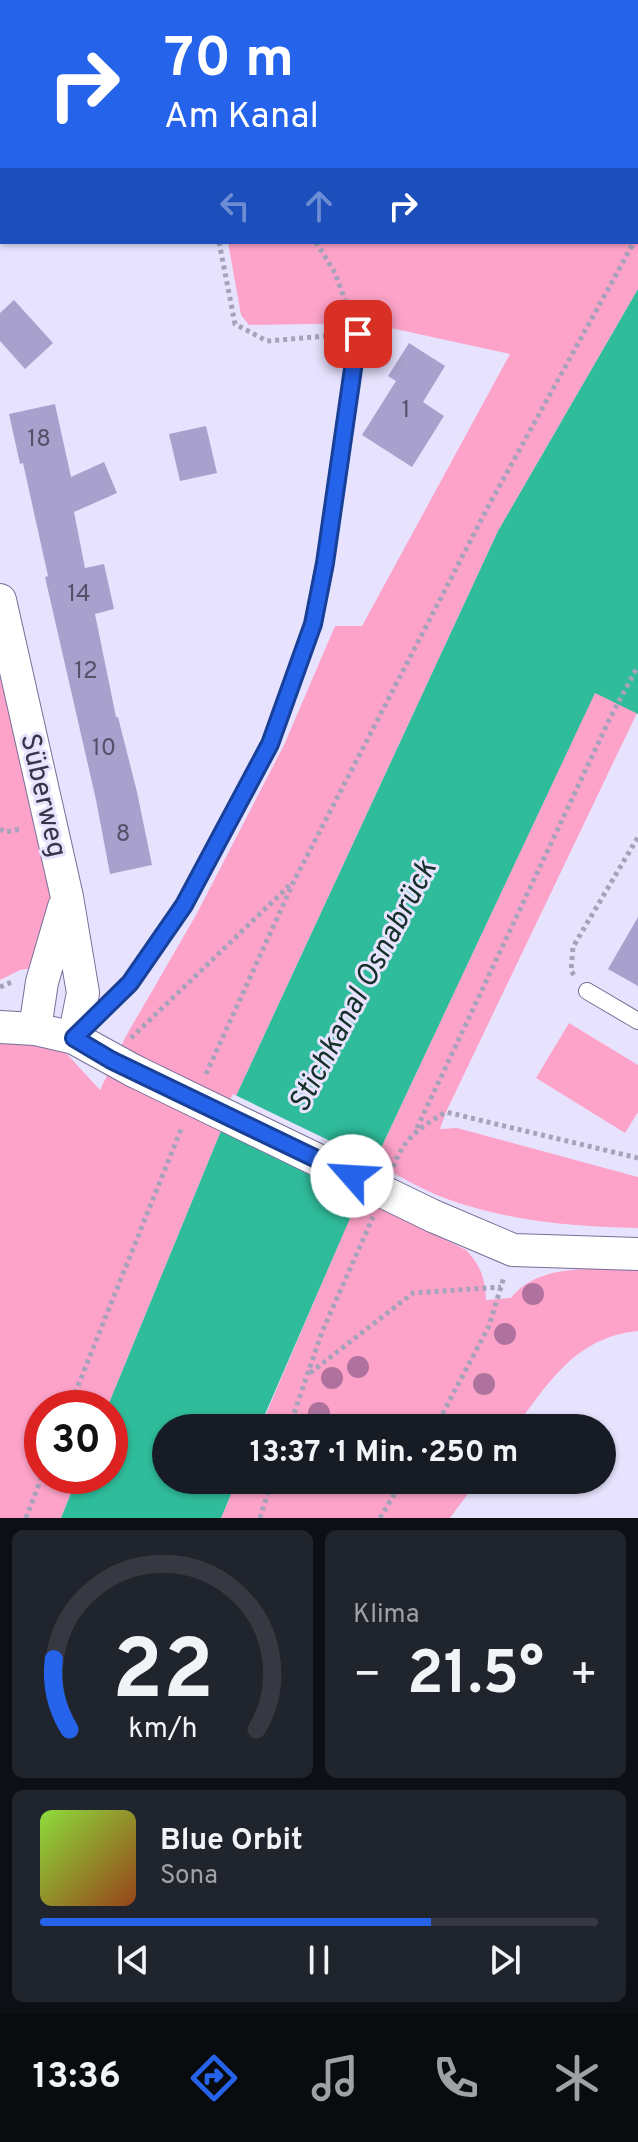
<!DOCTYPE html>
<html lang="de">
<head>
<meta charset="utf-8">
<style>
	body { margin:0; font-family:Overpass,sans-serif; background:#20242c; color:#f1f3f6; height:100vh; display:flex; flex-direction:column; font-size:30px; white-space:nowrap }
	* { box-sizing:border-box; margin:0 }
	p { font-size:26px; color:#9ea1a6 }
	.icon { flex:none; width:44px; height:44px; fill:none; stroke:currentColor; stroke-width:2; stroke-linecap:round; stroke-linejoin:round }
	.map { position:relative; height:1518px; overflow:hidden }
	.drawer { display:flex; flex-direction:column; gap:12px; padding:12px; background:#0d0f14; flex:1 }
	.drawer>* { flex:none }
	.guide { position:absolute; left:0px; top:0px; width:638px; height:244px; box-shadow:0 2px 6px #0004; background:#2563eb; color:#fff; overflow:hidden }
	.speed { position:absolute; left:24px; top:1390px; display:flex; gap:16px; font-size:40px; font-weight:700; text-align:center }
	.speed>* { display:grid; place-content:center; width:104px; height:104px; border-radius:50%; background:#171b24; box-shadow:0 2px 6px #0004; line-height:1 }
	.speed .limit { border:12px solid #d22; background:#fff; color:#111 }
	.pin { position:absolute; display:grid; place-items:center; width:68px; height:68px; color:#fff; margin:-34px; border-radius:16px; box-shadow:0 4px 12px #0006 }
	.me { position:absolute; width:88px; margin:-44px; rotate:296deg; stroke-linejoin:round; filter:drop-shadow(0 0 6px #0008) }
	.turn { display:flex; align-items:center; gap:28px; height:168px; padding:0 32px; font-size:36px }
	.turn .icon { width:104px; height:104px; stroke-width:2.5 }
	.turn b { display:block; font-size:56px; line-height:68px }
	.lanes { display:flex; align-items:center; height:76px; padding:0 32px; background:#0003; justify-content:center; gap:40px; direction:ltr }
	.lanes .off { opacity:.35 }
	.big { font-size:60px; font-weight:700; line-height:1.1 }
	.drawer .tile { flex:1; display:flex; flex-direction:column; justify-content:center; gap:12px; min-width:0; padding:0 28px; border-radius:12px; background:#20242c }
	.drawer .dial { align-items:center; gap:0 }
	.dial svg { height:208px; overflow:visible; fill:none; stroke:#363941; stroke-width:7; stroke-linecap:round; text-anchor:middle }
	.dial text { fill:#f1f3f6; stroke:none }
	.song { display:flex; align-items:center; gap:24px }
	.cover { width:96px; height:96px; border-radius:12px; background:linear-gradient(135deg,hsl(90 70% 55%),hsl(20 70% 35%)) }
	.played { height:8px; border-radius:4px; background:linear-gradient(90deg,#2563eb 70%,#363941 70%) }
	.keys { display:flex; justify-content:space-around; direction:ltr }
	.heat { display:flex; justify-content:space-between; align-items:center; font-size:44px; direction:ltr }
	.drawer .tiles { flex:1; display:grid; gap:12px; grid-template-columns:1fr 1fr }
	.tile:last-child { grid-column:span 2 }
	.trip { position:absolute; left:152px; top:1414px; width:464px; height:80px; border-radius:40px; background:#171b24; box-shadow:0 2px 6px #0004; font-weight:700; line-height:80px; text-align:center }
	.dock { display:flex; height:128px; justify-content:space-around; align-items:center; background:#090b0e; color:#9ea1a6 }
	.dock .icon { width:56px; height:56px }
	.dock .current { color:#2563eb }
	.dock b { font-size:36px; color:#f1f3f6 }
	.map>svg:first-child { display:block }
	.green { fill:#fda3c9 }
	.water { fill:#2fbc9b }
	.pier { fill:#e7e3ff }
	.building { fill:#a9a1cd }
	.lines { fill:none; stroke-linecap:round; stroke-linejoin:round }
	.lane-casing { stroke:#776f99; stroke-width:18 }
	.street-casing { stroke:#776f99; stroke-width:34 }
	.path { stroke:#a6a2bb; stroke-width:5; stroke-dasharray:4 4; stroke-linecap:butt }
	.lane { stroke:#fff; stroke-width:16 }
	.street { stroke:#fff; stroke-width:32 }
	.street-bridge-casing { stroke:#776f99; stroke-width:34; stroke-linecap:butt }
	.street-bridge { stroke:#fff; stroke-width:32 }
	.tree { fill:#af729f }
	.route-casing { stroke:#184099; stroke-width:20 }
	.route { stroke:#2563eb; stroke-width:14 }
	.labels { text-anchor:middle; stroke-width:6; stroke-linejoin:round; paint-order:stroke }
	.number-label { font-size:24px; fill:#555069 }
	.street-label { font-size:28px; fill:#393548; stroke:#e7e3ff }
	.water-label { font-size:30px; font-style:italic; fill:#143028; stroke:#e7e3ff }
</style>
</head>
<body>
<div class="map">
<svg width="638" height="1518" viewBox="0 0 638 1518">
	<rect width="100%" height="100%" fill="#e7e3ff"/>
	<path class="green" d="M638,150V289L498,531L230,1109L107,1408H42V1476H78L61,1518H0V1039L41,1045L67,1054L100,1090L126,1036L196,915L284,745L335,626H362L510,354L368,323L249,325L241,315L228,242H636Z
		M0,666L50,885V919L34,968L20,970L0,980Z
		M595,692L637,713L446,1112L440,1129L457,1128L638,1177V1228C573,1227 508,1221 447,1199C422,1190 398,1175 374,1163Z
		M569,1023L638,1065V1112L625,1133L536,1078Z
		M359,1196L466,1250C481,1266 485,1278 486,1300L511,1298C539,1262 597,1269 638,1270V1331C576,1337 549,1382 515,1428H260Z
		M237,1480H478L450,1518H221Z"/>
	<path class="water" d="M638,289V714L595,693L374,1163L259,1428H166V1480H237L221,1518H61L78,1476H110V1408H107L230,1109L498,531Z"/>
	<path class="pier" d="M233,1094L378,1164L363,1197L226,1107Z"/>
	<path class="building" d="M14,300L53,343L25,369L0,341V313Z
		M409,343L445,366L423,402L444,416L412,467L362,435L396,381L388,376Z
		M55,404L71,477L104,462L117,493L74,512L85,568L104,564L114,609L95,614L116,717H118L137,792L152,865L110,874L96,800L45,577L48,576L23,463L20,464L9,414Z
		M206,426L217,473L180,481L169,434Z
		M638,917V986L608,969Z"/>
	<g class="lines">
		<g class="lane-casing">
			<path id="lane" d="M587,991L638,1021
				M81,1031L130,983L184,905L270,744L313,624L325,563L358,334"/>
		</g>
		<g class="street-casing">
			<path id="street" d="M0,600L67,897L83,993L74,1038
				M0,1027L35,1029L74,1038L134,1071
				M35,1029L42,982L64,907
				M433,1216L513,1250L638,1254"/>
		</g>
		<path class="path" d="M118,0L119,2
			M622,2V0
			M636,31L638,33
			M636,239L638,235
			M219,242L235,324L267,341L338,335
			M316,242L335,273L351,317
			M0,829L5,832L22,829
			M574,975L571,971L573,947L638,837
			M0,987L14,981
			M131,1038L291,884
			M206,1074L294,881L489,505L634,242
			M417,1128L611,716L638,666
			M393,1167C405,1137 419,1128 446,1112L638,1158
			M310,1373L413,1293L501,1287
			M69,1408L182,1127
			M289,1428L322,1332L373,1217
			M435,1428L489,1326L504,1277
			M26,1518L42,1476
			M260,1518L272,1480
			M380,1518L403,1480"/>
		<use href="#lane" class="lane"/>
		<use href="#street" class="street"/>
		<g class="street-bridge-casing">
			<path id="street-bridge" d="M134,1071L433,1216"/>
		</g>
		<use href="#street-bridge" class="street-bridge"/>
	</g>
	<g class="tree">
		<circle cx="533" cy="1294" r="11"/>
		<circle cx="505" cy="1334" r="11"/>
		<circle cx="358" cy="1367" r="11"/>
		<circle cx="332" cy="1378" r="11"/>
		<circle cx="484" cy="1384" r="11"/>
		<circle cx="319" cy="1413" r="11"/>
	</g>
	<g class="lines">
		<g class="route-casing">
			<path id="route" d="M352,1176L111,1060L74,1038L130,983L184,905L270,744L313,624L325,563L358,334"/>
		</g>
		<use href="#route" class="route"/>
	</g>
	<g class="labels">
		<g class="number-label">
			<text x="406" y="417">1</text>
			<text x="39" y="446">18</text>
			<text x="79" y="601">14</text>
			<text x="86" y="678">12</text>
			<text x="104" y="755">10</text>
			<text x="123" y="841">8</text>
		</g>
		<g class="street-label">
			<text transform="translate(45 795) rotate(77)" y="10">Süberweg</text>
		</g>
		<g class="water-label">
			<text transform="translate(362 986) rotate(-62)" y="10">Stichkanal Osnabrück</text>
		</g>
	</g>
</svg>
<div class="speed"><div class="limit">30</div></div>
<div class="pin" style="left:358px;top:334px;background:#d93025"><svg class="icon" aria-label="arrive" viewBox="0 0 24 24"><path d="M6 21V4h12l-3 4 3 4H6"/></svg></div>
<svg class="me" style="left:352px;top:1176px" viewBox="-20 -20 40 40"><circle r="19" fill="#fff"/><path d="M0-13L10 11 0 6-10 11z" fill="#2563eb"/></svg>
<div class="trip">13:37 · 1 Min. · 250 m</div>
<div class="guide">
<div class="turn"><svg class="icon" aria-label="right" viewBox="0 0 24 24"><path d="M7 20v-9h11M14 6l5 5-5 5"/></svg><div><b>70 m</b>Am Kanal</div></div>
<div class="lanes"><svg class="icon off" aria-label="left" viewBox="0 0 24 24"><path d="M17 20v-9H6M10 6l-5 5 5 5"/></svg><svg class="icon off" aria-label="ahead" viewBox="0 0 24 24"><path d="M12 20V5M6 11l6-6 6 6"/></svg><svg class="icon" aria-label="right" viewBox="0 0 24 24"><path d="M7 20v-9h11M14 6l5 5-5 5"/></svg></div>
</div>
</div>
<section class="drawer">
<div class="tiles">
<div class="tile dial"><svg viewBox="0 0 100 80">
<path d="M14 69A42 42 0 1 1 86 69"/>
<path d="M14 69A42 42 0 0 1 8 42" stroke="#2563eb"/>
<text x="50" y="56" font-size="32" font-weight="700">22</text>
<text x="50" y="72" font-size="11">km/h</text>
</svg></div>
<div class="tile"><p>Klima</p>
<div class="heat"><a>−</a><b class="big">21.5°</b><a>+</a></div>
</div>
<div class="tile">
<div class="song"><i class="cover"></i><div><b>Blue Orbit</b><p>Sona</p></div></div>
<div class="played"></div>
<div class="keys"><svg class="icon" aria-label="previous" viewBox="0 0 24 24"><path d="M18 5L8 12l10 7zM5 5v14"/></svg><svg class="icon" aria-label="pause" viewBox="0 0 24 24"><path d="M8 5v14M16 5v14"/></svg><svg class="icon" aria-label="next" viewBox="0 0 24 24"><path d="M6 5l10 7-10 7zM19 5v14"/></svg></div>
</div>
</div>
</section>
<nav class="dock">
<b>13:36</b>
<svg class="icon current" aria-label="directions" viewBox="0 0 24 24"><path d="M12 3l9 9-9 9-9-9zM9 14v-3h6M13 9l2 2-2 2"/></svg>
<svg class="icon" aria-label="music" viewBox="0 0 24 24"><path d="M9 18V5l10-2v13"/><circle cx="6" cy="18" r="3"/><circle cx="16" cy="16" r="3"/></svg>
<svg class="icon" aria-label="phone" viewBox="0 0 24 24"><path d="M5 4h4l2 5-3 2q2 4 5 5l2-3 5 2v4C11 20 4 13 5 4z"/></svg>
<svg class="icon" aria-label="climate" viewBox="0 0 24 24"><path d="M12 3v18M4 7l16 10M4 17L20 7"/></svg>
</nav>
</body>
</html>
